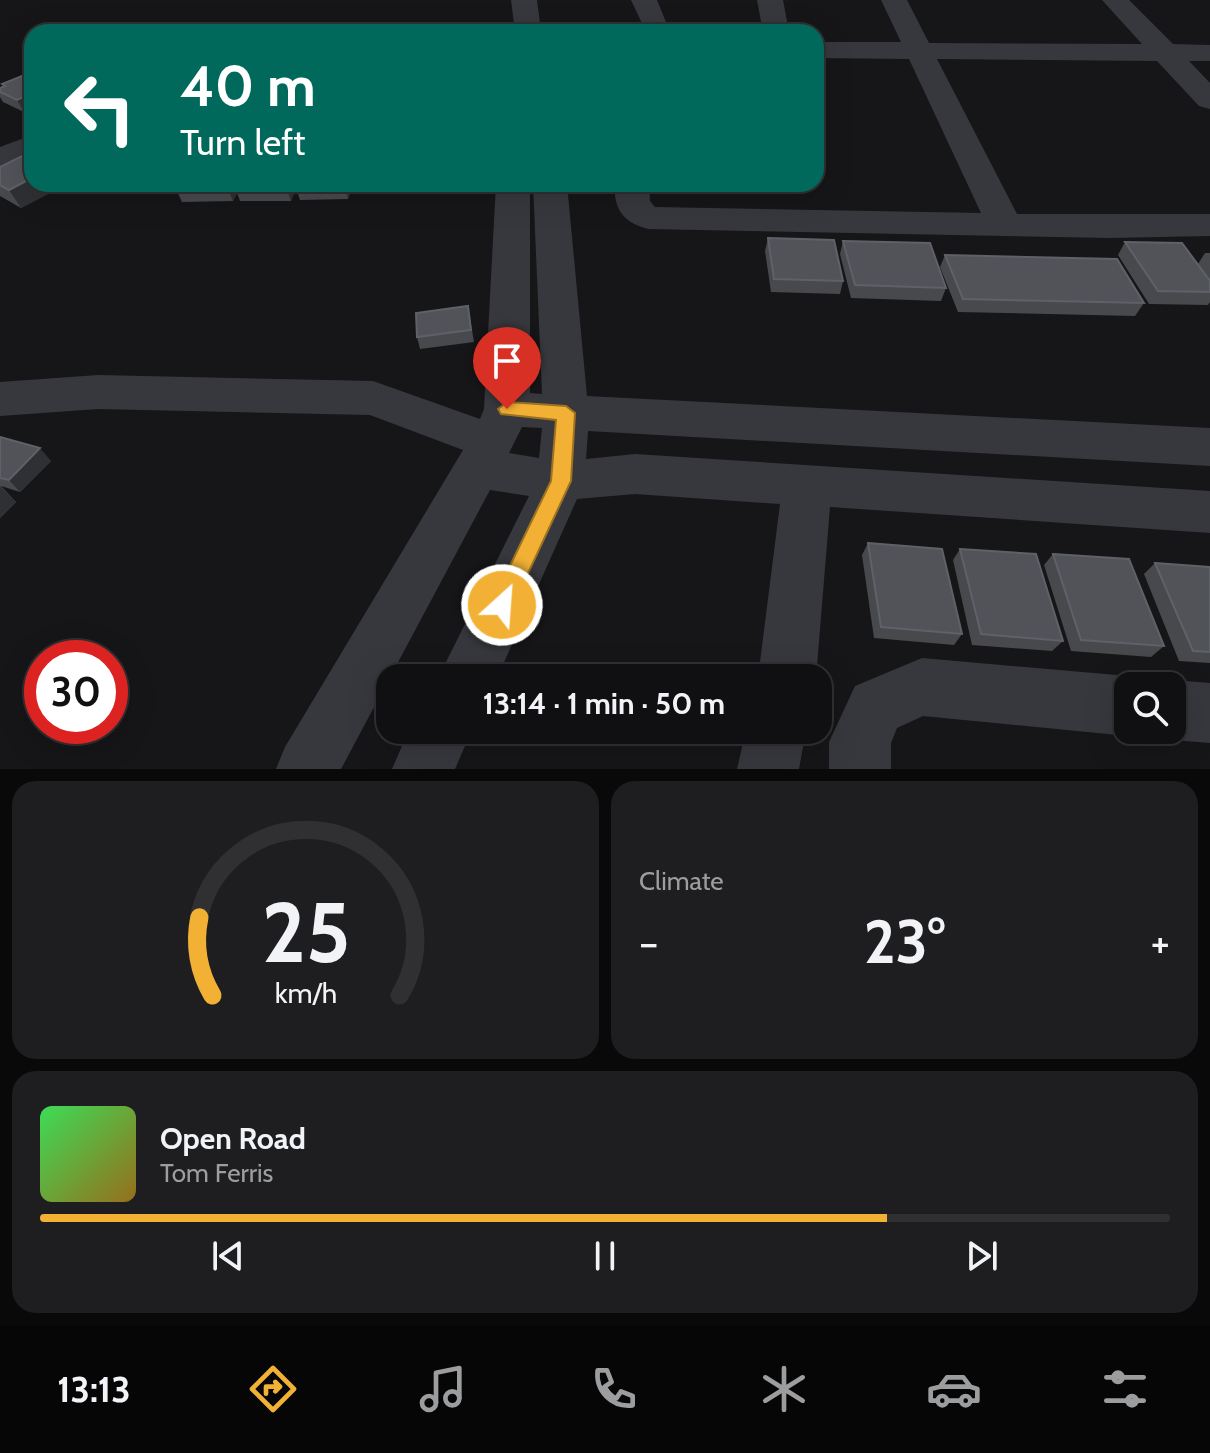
<!DOCTYPE html>
<html lang="en">
<head>
<meta charset="utf-8">
<style>
	body { margin:0; font-family:Cabin,sans-serif; background:#1e1e20; color:#f1f3f6; height:100vh; display:flex; flex-direction:column; font-size:30px; white-space:nowrap }
	* { box-sizing:border-box; margin:0 }
	p { font-size:26px; color:#9c9d9f }
	.icon { flex:none; width:44px; height:44px; fill:none; stroke:currentColor; stroke-width:2; stroke-linecap:round; stroke-linejoin:round }
	.map { position:relative; height:769px; overflow:hidden }
	.side { display:flex; flex-direction:column; gap:12px; padding:12px; background:#09090a; flex:1 }
	.side>* { flex:none }
	.top-card { position:absolute; left:24px; top:24px; width:800px; height:168px; border-radius:24px; box-shadow:0 8px 32px #0002,0 0 0 2px #303032; background:#00695c; color:#fff; overflow:hidden }
	.controls { position:absolute; left:1114px; top:672px; display:grid; gap:16px }
	.controls a { display:grid; place-items:center; width:72px; height:72px; border-radius:16px; background:#101012; box-shadow:0 8px 32px #0002,0 0 0 2px #303032; font-size:40px }
	.speed { position:absolute; left:24px; top:640px; display:flex; gap:16px; font-size:40px; font-weight:700; text-align:center }
	.speed>* { display:grid; place-content:center; width:104px; height:104px; border-radius:50%; background:#101012; box-shadow:0 8px 32px #0002,0 0 0 2px #303032; line-height:1 }
	.speed .limit { border:12px solid #d22; background:#fff; color:#111 }
	.pin { position:absolute; display:grid; place-items:center; width:68px; height:68px; color:#fff; margin:-82px -34px; border-radius:50% 50% 50% 0; rotate:-45deg; box-shadow:0 0 8px #0007 }
	.pin .icon { rotate:45deg }
	.me { position:absolute; width:88px; margin:-44px; rotate:26deg; stroke-linejoin:round; filter:drop-shadow(0 0 6px #0008) }
	.turn { display:flex; align-items:center; gap:28px; height:168px; padding:0 24px; font-size:36px }
	.turn .icon { width:104px; height:104px; stroke-width:2.5 }
	.turn b { display:block; font-size:56px; line-height:68px }
	.big { font-size:60px; font-weight:700; line-height:1.1 }
	.side .widget { flex:1; display:flex; flex-direction:column; justify-content:center; gap:12px; min-width:0; padding:0 28px; border-radius:24px; background:#1e1e20 }
	.side .dial { align-items:center; gap:0 }
	.dial svg { height:208px; overflow:visible; fill:none; stroke:#303032; stroke-width:7; stroke-linecap:round; text-anchor:middle }
	.dial text { fill:#f1f3f6; stroke:none }
	.song { display:flex; align-items:center; gap:24px }
	.cover { width:96px; height:96px; border-radius:12px; background:linear-gradient(135deg,hsl(130 70% 55%),hsl(40 70% 35%)) }
	.played { height:8px; border-radius:4px; background:linear-gradient(90deg,#f2b134 75%,#303032 75%) }
	.keys { display:flex; justify-content:space-around; direction:ltr }
	.heat { display:flex; justify-content:space-between; align-items:center; font-size:44px; direction:ltr }
	.side .tiles { flex:1; display:grid; gap:12px; grid-template-columns:1fr 1fr }
	.widget:last-child { grid-column:span 2 }
	.trip { position:absolute; left:376px; top:664px; width:456px; height:80px; border-radius:24px; background:#101012; box-shadow:0 8px 32px #0002,0 0 0 2px #303032; font-weight:700; line-height:80px; text-align:center }
	.tab-bar { display:flex; height:128px; justify-content:space-around; align-items:center; background:#060607; color:#9c9d9f }
	.tab-bar .icon { width:56px; height:56px }
	.tab-bar .selected { color:#f2b134 }
	.tab-bar b { font-size:36px; color:#f1f3f6 }
	.map>svg:first-child { display:block }
	.lines { fill:none; stroke-linecap:round; stroke-linejoin:round }
	.minor { fill:#37383d; fill-rule:evenodd }
	.wall { fill:#47494d }
	.shaded-wall { fill:#2f3033 }
	.building { fill:#525359; stroke:#5f6168; stroke-width:2 }
	.route { fill:#f2b134; stroke:#9d7322; stroke-width:2 }
</style>
</head>
<body>
<div class="map">
<svg width="1210" height="769" viewBox="0 0 1210 769">
	<rect width="100%" height="100%" fill="#161618"/>
	<g class="lines">
		<path class="minor" d="M511,0H537L541,32H515Z
			M631,0H657L670,32H646Z
			M757,0H783L789,32H763Z
			M881,0H907L929,43L1142,44L1102,0H1129L1173,44L1210,45V61H1189L1210,83V109L1199,106L1157,61L937,59L1017,214H1210V236L1110,238L648,229C624,223 613,209 615,184H649L650,201L655,207L981,213L909,59L816,58V42H901Z
			M32,135V157L0,169V147Z
			M496,184H530V393L542,394L533,184H567L587,396L1210,428V466L588,431L586,459L635,454L1210,491V533L830,507L816,678H758L780,504L635,494L577,499L497,678H438L529,496L490,490L341,769H276L285,747L463,450L370,415L98,409L0,416V382L98,375L373,381L480,419L484,409ZM522,427L542,428L539,458L509,453Z
			M922,658L1128,676L1150,686H1128V730H1142L1128,736L923,716L897,728L891,743V769H829V742L855,686Z
			M1172,680L1210,683V743L1172,740L1151,731L1172,730V686H1158Z
			M409,730H472L455,769H392Z
			M746,730H806L799,769H737Z"/>
	</g>
	<path class="wall" d="M32,72L24,112L3,102L0,97V88L3,86L2,84Z
		M0,167L32,184H67L21,208L0,196Z
		M179,184H353L348,199L300,200L296,188L291,201H240L237,193L233,201L182,202L176,189Z
		M441,184H477L476,188H442Z
		M768,238L843,281L840,294L771,292L765,251Z
		M843,241L946,288L941,301L851,298L840,254Z
		M1125,242L1198,264L1205,253H1210V302L1208,305L1149,304L1118,255Z
		M945,255L1144,303L1135,316L958,312L940,267Z
		M468,306L474,342L420,349L417,337Z
		M0,437L51,461L20,492L1,486L16,502L0,518Z
		M868,543L962,634L954,645L874,638L862,555Z
		M960,549L1063,641L1052,651L972,645L953,560Z
		M1053,554L1164,646L1151,657L1071,651L1044,565Z
		M1155,563L1210,567V663L1179,661L1144,574Z"/>
	<path class="shaded-wall" d="M32,93V109L24,112L17,100Z
		M32,178V184H67L21,208L9,190Z
		M230,184H233L237,193L233,201L228,189Z
		M285,184H298L291,201Z
		M346,184H353L348,199L345,186Z
		M40,448L51,461L20,492L9,480Z
		M0,486L16,502L0,518Z"/>
	<path class="building" d="M32,72V93L17,100L0,92V88L5,86L2,84Z
		M32,151V178L9,190L0,185V167Z
		M179,184H230L228,189H176Z
		M297,184H346L345,186L296,187Z
		M768,238L834,240L843,281L774,279Z
		M843,241L930,243L946,288L855,285Z
		M1125,242L1182,243L1210,281V292L1158,291Z
		M945,255L1117,259L1144,303L963,299Z
		M468,306L471,330L417,337L416,313Z
		M0,437L40,448L9,480L0,478Z
		M868,543L942,549L962,634L881,627Z
		M960,549L1036,554L1063,641L981,634Z
		M1053,554L1129,559L1164,646L1081,640Z
		M1155,563L1210,567V652L1193,651Z"/>
	<path class="route" d="M507,402L566,406L575,413L571,481L510,612L502,615L494,612L491,605L551,481L556,420L501,414L498,409Z"/>
</svg>
<div class="controls">
<a><svg class="icon" aria-label="search" viewBox="0 0 24 24"><circle cx="10" cy="10" r="6"/><path d="M15 15l6 6"/></svg></a>
</div>
<div class="speed"><div class="limit">30</div></div>
<div class="pin" style="left:507px;top:409px;background:#d93025"><svg class="icon" aria-label="arrive" viewBox="0 0 24 24"><path d="M6 21V4h12l-3 4 3 4H6"/></svg></div>
<svg class="me" style="left:502px;top:605px" viewBox="-20 -20 40 40"><circle r="17" fill="#f2b134" stroke="#fff" stroke-width="3"/><path d="M0-11L8 9 0 5-8 9z" fill="#fff"/></svg>
<div class="trip">13:14 · 1 min · 50 m</div>
<div class="top-card">
<div class="turn"><svg class="icon" aria-label="left" viewBox="0 0 24 24"><path d="M17 20v-9H6M10 6l-5 5 5 5"/></svg><div><b>40 m</b>Turn left</div></div>
</div>
</div>
<section class="side">
<div class="tiles">
<div class="widget dial"><svg viewBox="0 0 100 80">
<path d="M14 69A42 42 0 1 1 86 69"/>
<path d="M14 69A42 42 0 0 1 9 39" stroke="#f2b134"/>
<text x="50" y="56" font-size="32" font-weight="700">25</text>
<text x="50" y="72" font-size="11">km/h</text>
</svg></div>
<div class="widget"><p>Climate</p>
<div class="heat"><a>−</a><b class="big">23°</b><a>+</a></div>
</div>
<div class="widget">
<div class="song"><i class="cover"></i><div><b>Open Road</b><p>Tom Ferris</p></div></div>
<div class="played"></div>
<div class="keys"><svg class="icon" aria-label="previous" viewBox="0 0 24 24"><path d="M18 5L8 12l10 7zM5 5v14"/></svg><svg class="icon" aria-label="pause" viewBox="0 0 24 24"><path d="M8 5v14M16 5v14"/></svg><svg class="icon" aria-label="next" viewBox="0 0 24 24"><path d="M6 5l10 7-10 7zM19 5v14"/></svg></div>
</div>
</div>
</section>
<nav class="tab-bar">
<b>13:13</b>
<svg class="icon selected" aria-label="directions" viewBox="0 0 24 24"><path d="M12 3l9 9-9 9-9-9zM9 14v-3h6M13 9l2 2-2 2"/></svg>
<svg class="icon" aria-label="music" viewBox="0 0 24 24"><path d="M9 18V5l10-2v13"/><circle cx="6" cy="18" r="3"/><circle cx="16" cy="16" r="3"/></svg>
<svg class="icon" aria-label="phone" viewBox="0 0 24 24"><path d="M5 4h4l2 5-3 2q2 4 5 5l2-3 5 2v4C11 20 4 13 5 4z"/></svg>
<svg class="icon" aria-label="climate" viewBox="0 0 24 24"><path d="M12 3v18M4 7l16 10M4 17L20 7"/></svg>
<svg class="icon" aria-label="car" viewBox="0 0 24 24"><path d="M5 17H2v-5l4-1 3-4h7l3 4 3 1v5h-3M9 17h6M6 11h13"/><circle cx="7" cy="17" r="2"/><circle cx="17" cy="17" r="2"/></svg>
<svg class="icon" aria-label="filters" viewBox="0 0 24 24"><path d="M4 7h16M4 17h16"/><circle cx="9" cy="7" r="2"/><circle cx="15" cy="17" r="2"/></svg>
</nav>
</body>
</html>
